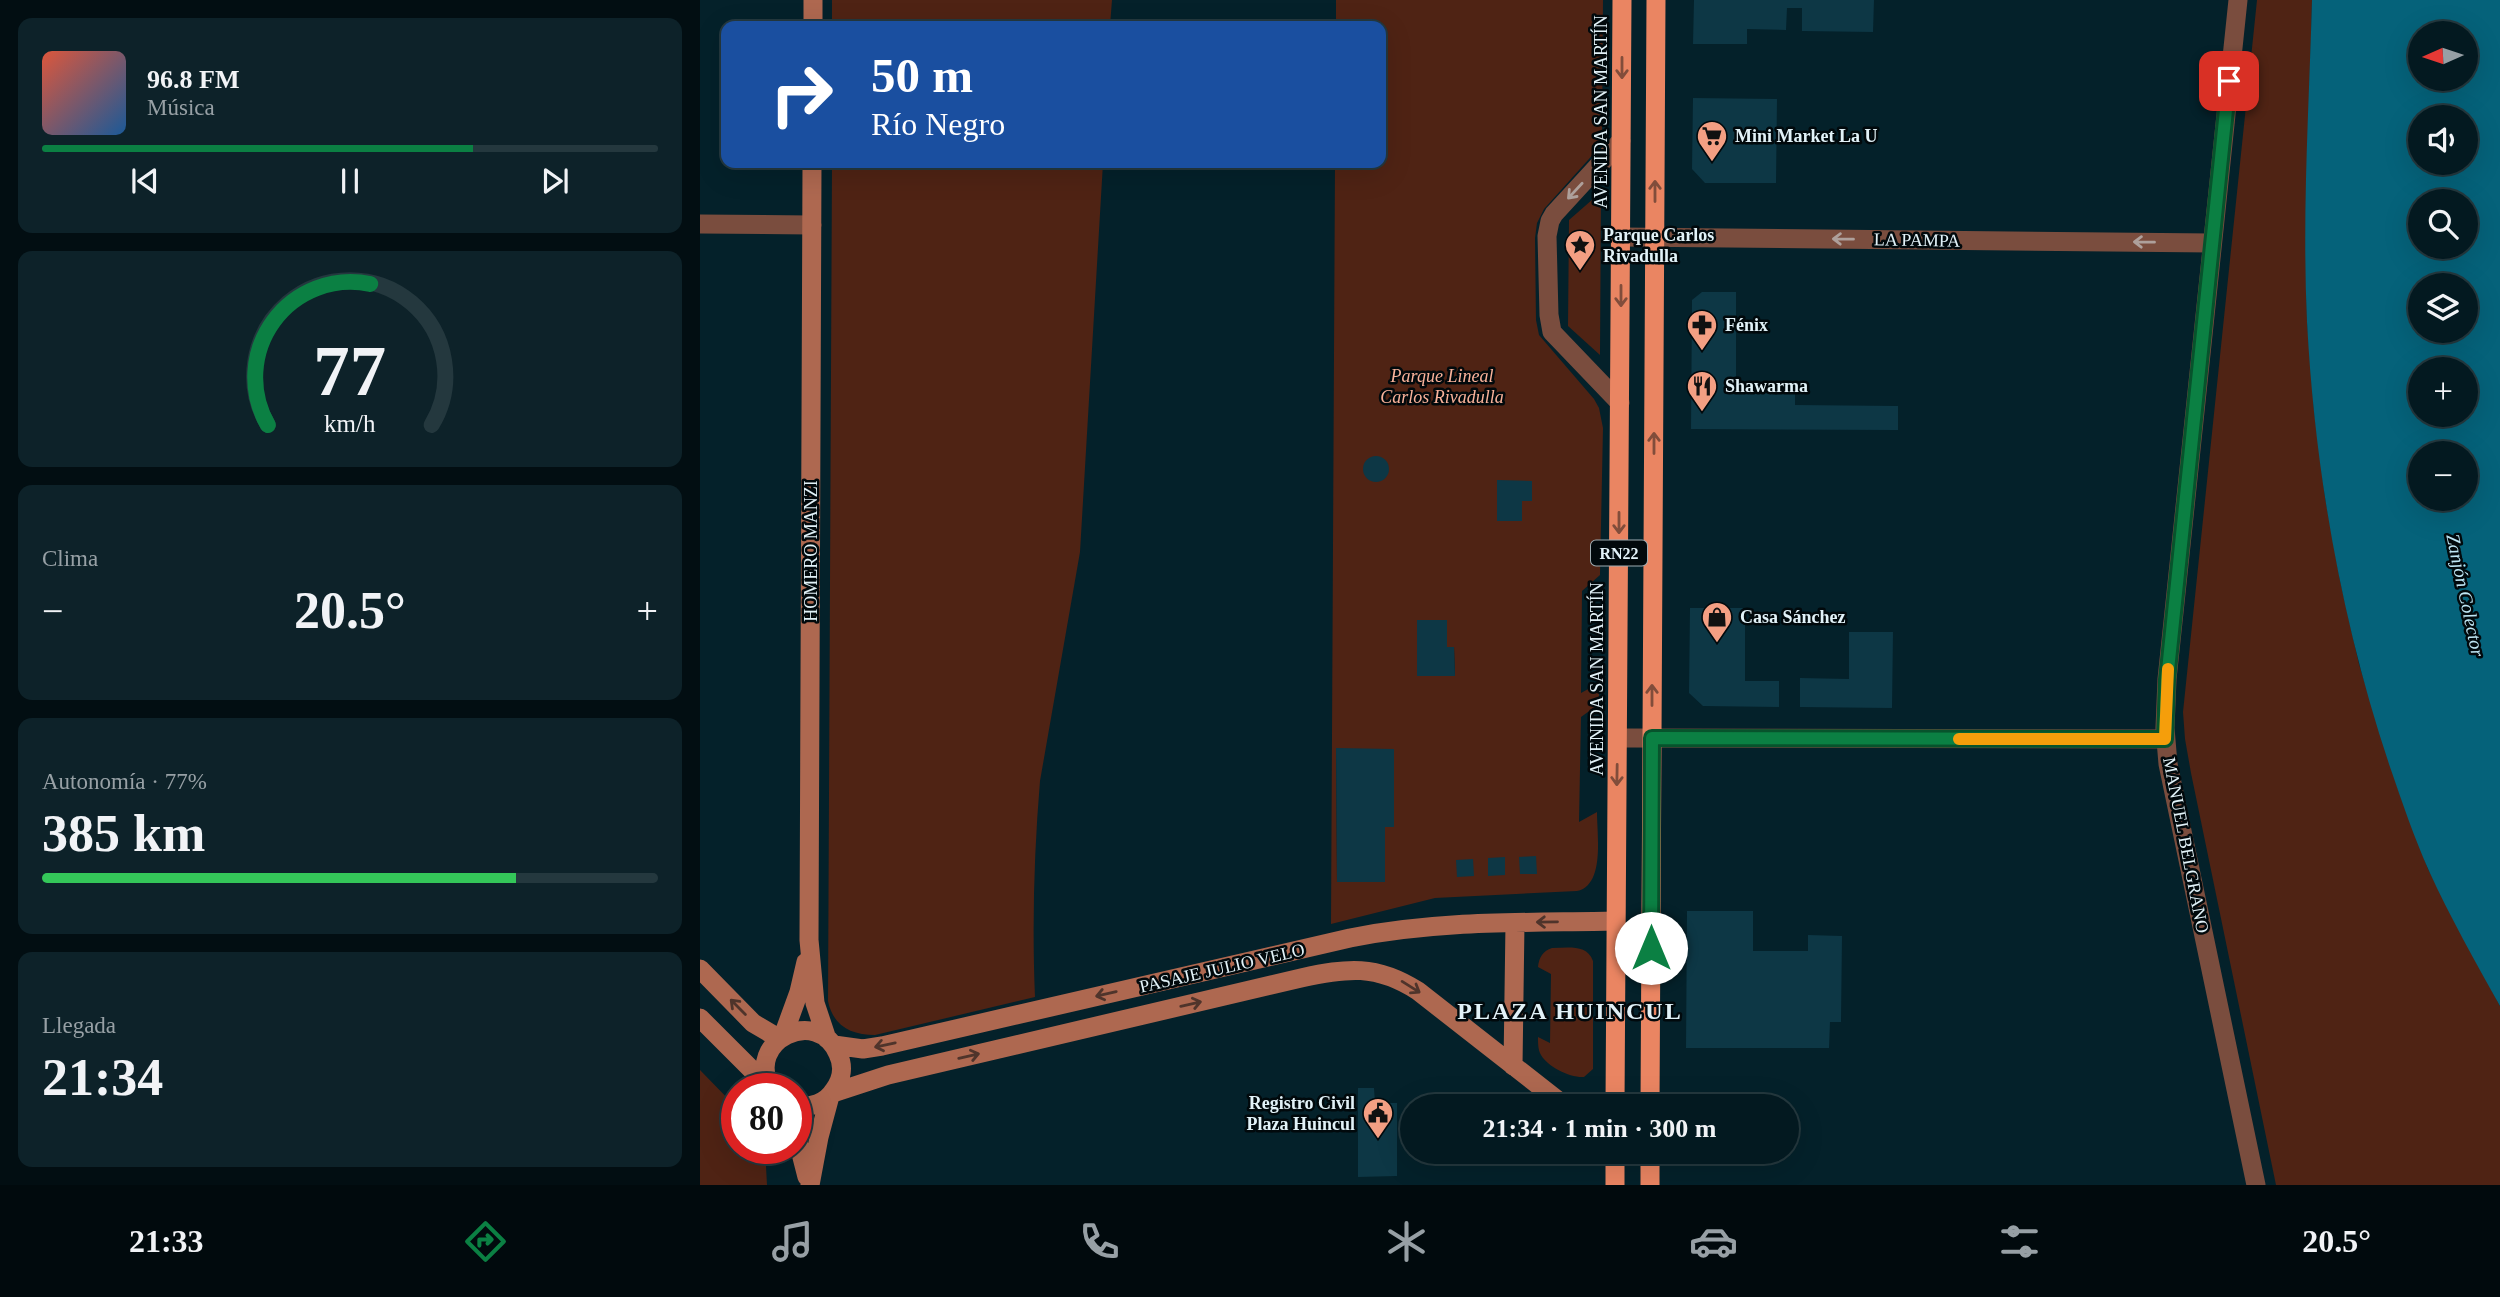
<!DOCTYPE html>
<html lang="es">
<head>
<meta charset="utf-8">
<style>
	body { margin:0; font-family:Georgia,serif; background:#0d2229; color:#f1f3f6; height:100vh; display:flex; flex-direction:column; font-size:26px; white-space:nowrap }
	* { box-sizing:border-box; margin:0 }
	p { font-size:23px; color:#97a0a5 }
	.icon { flex:none; width:38px; height:38px; fill:none; stroke:currentColor; stroke-width:2; stroke-linecap:round; stroke-linejoin:round }
	.map { position:relative; flex:1; overflow:hidden }
	.details { display:flex; flex-direction:column; gap:18px; padding:18px; background:#020e12; width:700px }
	.details>* { flex:none }
	.banner { position:absolute; left:21px; top:21px; width:665px; height:147px; border-radius:14px; box-shadow:0 7px 28px #0002,0 0 0 2px #24383e; background:#1a4fa0; color:#fff; overflow:hidden }
	.needle { width:46px; rotate:267deg }
	.buttons { position:absolute; left:1708px; top:21px; display:grid; gap:14px }
	.buttons a { display:grid; place-items:center; width:70px; height:70px; border-radius:50%; background:#031920; box-shadow:0 7px 28px #0002,0 0 0 2px #24383e; font-size:35px }
	.speed { position:absolute; left:21px; top:1073px; display:flex; gap:14px; font-size:35px; font-weight:700; text-align:center }
	.speed>* { display:grid; place-content:center; width:91px; height:91px; border-radius:50%; background:#031920; box-shadow:0 7px 28px #0002,0 0 0 2px #24383e; line-height:1 }
	.speed .limit { border:10px solid #d22; background:#fff; color:#111 }
	.pin { position:absolute; display:grid; place-items:center; width:60px; height:60px; color:#fff; margin:-30px; border-radius:14px; box-shadow:0 4px 10px #0006 }
	.me { position:absolute; width:77px; margin:-38px; rotate:0deg; stroke-linejoin:round; filter:drop-shadow(0 0 5px #0008) }
	.turn { display:flex; align-items:center; gap:24px; height:147px; padding:0 35px; font-size:32px }
	.turn .icon { width:91px; height:91px; stroke-width:2.5 }
	.turn b { display:block; font-size:49px; line-height:60px }
	.big { font-size:52px; font-weight:700; line-height:1.1 }
	.details .tile { flex:1; display:flex; flex-direction:column; justify-content:center; gap:10px; min-width:0; padding:0 24px; border-radius:14px; background:#0d2229 }
	.details .dial { align-items:center; gap:0 }
	.dial svg { height:182px; overflow:visible; fill:none; stroke:#24383e; stroke-width:7; stroke-linecap:round; text-anchor:middle }
	.dial text { fill:#f1f3f6; stroke:none }
	.song { display:flex; align-items:center; gap:21px }
	.cover { width:84px; height:84px; border-radius:10px; background:linear-gradient(135deg,hsl(10 70% 55%),hsl(210 70% 35%)) }
	.played { height:7px; border-radius:4px; background:linear-gradient(90deg,#0b8043 70%,#24383e 70%) }
	.keys { display:flex; justify-content:space-around; direction:ltr }
	.heat { display:flex; justify-content:space-between; align-items:center; font-size:38px; direction:ltr }
	.charge { height:10px; border-radius:5px; background:linear-gradient(90deg,#34c759 77%,#24383e 0) }
	.trip { position:absolute; left:700px; top:1094px; width:399px; height:70px; border-radius:35px; background:#031920; box-shadow:0 7px 28px #0002,0 0 0 2px #24383e; font-weight:700; line-height:70px; text-align:center }
	.tabs { display:flex; height:112px; justify-content:space-around; align-items:center; background:#010a0d; color:#97a0a5 }
	.tabs .icon { width:49px; height:49px }
	.tabs .current { color:#0b8043 }
	.tabs b { font-size:32px; color:#f1f3f6 }
	main { display:flex; flex:1; min-height:0 }
	.map>svg:first-child { display:block }
	.green { fill:#4f2314; fill-rule:evenodd }
	.water { fill:#05627a; fill-rule:evenodd }
	.building { fill:#0d3745 }
	.lines { fill:none; stroke-linecap:round; stroke-linejoin:round }
	.minor { stroke:#7a4d3e; stroke-width:19 }
	.secondary { stroke:#ae6850; stroke-width:19 }
	.trunk { stroke:#ea8562; stroke-width:19 }
	.oneway { stroke:#814d3b }
	.oneway2 { stroke:#aea09b }
	.oneway3 { stroke:#4f342b }
	.route-casing { stroke:#07532c; stroke-width:18 }
	.route { stroke:#0b8043; stroke-width:12 }
	.slow { stroke:#f59e0b; stroke-width:12 }
	.labels { text-anchor:middle; stroke-width:5; stroke-linejoin:round; paint-order:stroke }
	.shield { fill:#01090c; stroke:#9eacb1; stroke-width:2 }
	.shield-label { font-size:16px; font-weight:bold; fill:#e2f2f8 }
	.street-label { font-size:18px; fill:#e2f2f8; stroke:#01090c }
	.poi-label { font-size:18px; font-weight:bold; fill:#e2f2f8; stroke:#01090c; text-anchor:start }
	.park-label { font-size:18px; font-style:italic; fill:#fab29a; stroke:#01090c }
	.water-label { font-size:19px; font-style:italic; fill:#bfe7f5; stroke:#01090c }
	.district-label { font-size:24px; font-weight:bold; letter-spacing:2px; fill:#e2f2f8; stroke:#01090c }
</style>
</head>
<body>
<main>
<section class="details">
<div class="tile">
<div class="song"><i class="cover"></i><div><b>96.8 FM</b><p>Música</p></div></div>
<div class="played"></div>
<div class="keys"><svg class="icon" aria-label="previous" viewBox="0 0 24 24"><path d="M18 5L8 12l10 7zM5 5v14"/></svg><svg class="icon" aria-label="pause" viewBox="0 0 24 24"><path d="M8 5v14M16 5v14"/></svg><svg class="icon" aria-label="next" viewBox="0 0 24 24"><path d="M6 5l10 7-10 7zM19 5v14"/></svg></div>
</div>
<div class="tile dial"><svg viewBox="0 0 100 80">
<path d="M14 69A42 42 0 1 1 86 69"/>
<path d="M14 69A42 42 0 0 1 59 7" stroke="#0b8043"/>
<text x="50" y="56" font-size="32" font-weight="700">77</text>
<text x="50" y="72" font-size="11">km/h</text>
</svg></div>
<div class="tile"><p>Clima</p>
<div class="heat"><a>−</a><b class="big">20.5°</b><a>+</a></div>
</div>
<div class="tile"><p>Autonomía · 77%</p><b class="big">385 km</b><div class="charge"></div></div>
<div class="tile"><p>Llegada</p><b class="big">21:34</b></div>
</section>
<div class="map">
<svg width="1800" height="1185" viewBox="0 0 1800 1185">
	<rect width="100%" height="100%" fill="#04212a"/>
	<path class="green" d="M132,0H412L410,26H132Z
		M636,0H903L902,137L897,150L844,209L837,223L835,238L836,320L839,335L894,399L899,408L903,428L900,575L882,591L881,693L899,683V704L881,717L879,822L897,812C897,835 905,885 877,891L735,898L631,924L635,163H681V26H636ZM797,481H832V501H822V521ZM747,620V647H754L755,675L717,621ZM636,749H694V826L685,827V882H637Z
		M1557,0H1612L1606,233L1607,321L1614,410L1625,497L1640,580L1659,664L1697,786L1728,869L1800,1006V1185H1576L1491,773L1485,739L1483,712Z
		M132,163H403L380,552L340,781C334,852 332,926 335,997L175,1035C151,1035 133,1026 128,1001Z
		M901,192L900,355L868,326L869,220Z
		M852,948C868,948 887,944 893,961V1069L884,1077C870,1078 848,1067 841,1055C838,1050 838,1043 838,1037L850,1043L851,974L838,967C839,957 843,951 852,948Z
		M0,1070L37,1108V1148H65L67,1185H0Z"/>
	<path class="water" d="M1612,0H1800V1006C1775,961 1750,917 1729,871C1714,837 1702,802 1690,767C1642,624 1615,473 1607,322C1602,215 1609,107 1612,0ZM1720,33H1766V79H1720ZM1766,117V163H1720V117ZM1766,201V247H1720V201ZM1720,285H1766V331H1720ZM1720,369H1766V415H1720ZM1720,453H1766V499H1720Z"/>
	<path class="building" d="M994,0H1174L1173,32L1102,31V8H1087L1086,30L1047,29V44H993Z
		M993,98L1077,99L1076,183H1005L992,169Z
		M1002,292H1036V388L1095,389V405L1198,406V430L991,429L992,300Z
		M663 469a13 13 0 1 1 26 0a13 13 0 1 1-26 0Z
		M797,480L832,481V501H822V521H797Z
		M990,608H1045V681H1079V707L1003,706L989,693Z
		M717,620H747V647H754L755,676H717Z
		M1149,632H1193L1192,708L1100,707V678L1149,679Z
		M636,748L694,749V827H685V882H637Z
		M836,856L837,874H820L819,857Z
		M805,857V875L788,876V858Z
		M773,859L774,876L757,877L756,860Z
		M987,911H1053V951H1108V935L1142,936L1141,1022H1130L1129,1048H986Z
		M658,1088H674L675,1103H697V1176L658,1177Z"/>
	<g class="lines">
		<path class="minor" d="M1538,0L1467,679L1465,728L1468,764L1556,1185
			M0,224L112,225
			M921,237L1512,243
			M920,403L852,332L849,315L847,236L850,221L854,214L921,141
			M918,738L1465,739"/>
		<path class="secondary" d="M113,26V0
			M112,163L109,940L115,1003L127,1039
			M0,969L53,1023L80,1039
			M0,1018L70,1088
			M83,1036L99,992L106,962
			M134,1045L163,1049L182,1046L650,938C737,920 826,923 915,921
			M813,1066L815,923
			M71,1088C44,1041 118,1005 138,1054C144,1066 142,1079 134,1090C126,1103 111,1108 96,1106
			M133,1093L188,1075L601,978C647,968 676,964 718,991L865,1106
			M96,1134L107,1177
			M110,1185L119,1137L130,1096"/>
		<path class="trunk" d="M915,1106L922,0
			M950,1106L956,0
			M915,1152V1185
			M950,1185V1152"/>
	</g>
	<defs><path id="oneway-shaft" d="M-6 0H5M1.5-3L5.5 0L1.5 3" fill="none" stroke-width="1.6" stroke-linecap="round" stroke-linejoin="round" transform="scale(1.75)"/></defs>
	<g class="oneway">
		<use href="#oneway-shaft" transform="translate(922 68) rotate(90)"/>
		<use href="#oneway-shaft" transform="translate(955 191) rotate(-90)"/>
		<use href="#oneway-shaft" transform="translate(921 296) rotate(90)"/>
		<use href="#oneway-shaft" transform="translate(954 443) rotate(-90)"/>
		<use href="#oneway-shaft" transform="translate(919 523) rotate(90)"/>
		<use href="#oneway-shaft" transform="translate(952 695) rotate(-90)"/>
		<use href="#oneway-shaft" transform="translate(917 775) rotate(91)"/>
	</g>
	<g class="oneway2">
		<use href="#oneway-shaft" transform="translate(875 191) rotate(133)"/>
		<use href="#oneway-shaft" transform="translate(1143 239) rotate(-179)"/>
		<use href="#oneway-shaft" transform="translate(1444 242) rotate(-179)"/>
	</g>
	<g class="oneway3">
		<use href="#oneway-shaft" transform="translate(847 922) rotate(179)"/>
		<use href="#oneway-shaft" transform="translate(711 987) rotate(32)"/>
		<use href="#oneway-shaft" transform="translate(406 994) rotate(167)"/>
		<use href="#oneway-shaft" transform="translate(491 1004) rotate(-13)"/>
		<use href="#oneway-shaft" transform="translate(38 1007) rotate(-135)"/>
		<use href="#oneway-shaft" transform="translate(185 1045) rotate(168)"/>
		<use href="#oneway-shaft" transform="translate(269 1056) rotate(-13)"/>
	</g>
	<g class="lines">
		<g class="route-casing">
			<path id="route" d="M951,948L952,738L1465,739L1467,680L1529,81"/>
		</g>
		<use href="#route" class="route"/>
		<path class="slow" d="M1259,739H1465L1468,669"/>
	</g>
	<defs>
		<g id="supermarket-pin" transform="scale(1.575)"><path d="M0 17L-7.5 6A9.5 9.5 0 1 1 7.5 6Z" fill="#f39f83" stroke="#01090c"/><path d="M-6-5.5h2.5l.6 2H6L4.5 2H-2.5L-4.4-4H-6ZM-1.5 3.2a1.3 1.3 0 1 0 .1 0ZM3 3.2a1.3 1.3 0 1 0 .1 0Z" fill="#111"/></g>
		<g id="sight-pin" transform="scale(1.575)"><path d="M0 17L-7.5 6A9.5 9.5 0 1 1 7.5 6Z" fill="#f39f83" stroke="#01090c"/><path d="M0-6L1.8-2.2L6-1.7L2.9 1.2L3.7 5.4L0 3.3L-3.7 5.4L-2.9 1.2L-6-1.7L-1.8-2.2Z" fill="#111"/></g>
		<g id="pharmacy-pin" transform="scale(1.575)"><path d="M0 17L-7.5 6A9.5 9.5 0 1 1 7.5 6Z" fill="#f39f83" stroke="#01090c"/><path d="M-2-6h4v4h4v4h-4v4h-4v-4h-4v-4h4Z" fill="#111"/></g>
		<g id="restaurant-pin" transform="scale(1.575)"><path d="M0 17L-7.5 6A9.5 9.5 0 1 1 7.5 6Z" fill="#f39f83" stroke="#01090c"/><path d="M-5-6h1v4h1v-4h1v4h1v-4h1v5L-1.5 .5V6h-2V.5L-5-1ZM5-6V6H3V1.5H1.5Q1.5-4 5-6Z" fill="#111"/></g>
		<g id="shop-pin" transform="scale(1.575)"><path d="M0 17L-7.5 6A9.5 9.5 0 1 1 7.5 6Z" fill="#f39f83" stroke="#01090c"/><path d="M-5-2.5h2.3a2.7 3.5 0 0 1 5.4 0H5L5.5 6h-11ZM-1.5-2.5h3a1.5 2.3 0 0 0-3 0Z" fill="#111"/></g>
		<g id="civic-pin" transform="scale(1.575)"><path d="M0 17L-7.5 6A9.5 9.5 0 1 1 7.5 6Z" fill="#f39f83" stroke="#01090c"/><path d="M-.6-6.5H3V-4.5H.6V-3L4-1V1h2V6H-6V1h2V-1L-.6-3ZM-1.2 2.5V6h2.4V2.5Z" fill="#111"/></g>
	</defs>
	<g fill-rule="evenodd">
		<use href="#supermarket-pin" x="1012" y="136"/>
		<use href="#sight-pin" x="880" y="245"/>
		<use href="#pharmacy-pin" x="1002" y="325"/>
		<use href="#restaurant-pin" x="1002" y="386"/>
		<use href="#shop-pin" x="1017" y="617"/>
		<use href="#civic-pin" x="678" y="1113"/>
	</g>
	<g class="labels">
		<rect class="shield" x="891" y="540.5" width="56" height="25" rx="5"/>
		<g class="shield-label">
			<text x="919" y="559">RN22</text>
		</g>
		<g class="street-label">
			<text transform="translate(901 112) rotate(-90)" y="6">AVENIDA SAN MARTÍN</text>
			<text transform="translate(1217 240) rotate(1)" y="6">LA PAMPA</text>
			<text transform="translate(111 551) rotate(-90)" y="6">HOMERO MANZI</text>
			<text transform="translate(897 679) rotate(-90)" y="6">AVENIDA SAN MARTÍN</text>
			<text transform="translate(1486 845) rotate(79)" y="6">MANUEL BELGRANO</text>
			<text transform="translate(522 968) rotate(-13)" y="6">PASAJE JULIO VELO</text>
		</g>
		<g class="poi-label">
			<text x="1035" y="142">Mini Market La U</text>
			<text x="903" y="241">Parque Carlos<tspan x="903" dy="21">Rivadulla</tspan></text>
			<text x="1025" y="331">Fénix</text>
			<text x="1025" y="392">Shawarma</text>
			<text x="1040" y="623">Casa Sánchez</text>
			<text x="655" y="1109" text-anchor="end">Registro Civil<tspan x="655" dy="21">Plaza Huincul</tspan></text>
		</g>
		<g class="park-label">
			<text x="742" y="382">Parque Lineal<tspan x="742" dy="21">Carlos Rivadulla</tspan></text>
		</g>
		<g class="water-label">
			<text transform="translate(1766 595) rotate(78)" y="7">Zanjón Colector</text>
		</g>
		<g class="district-label">
			<text x="870" y="1019">PLAZA HUINCUL</text>
		</g>
	</g>
</svg>
<div class="buttons">
<a><svg class="needle" viewBox="-14 -14 28 28"><path d="M0-13l5 13h-10z" fill="#e53935"/><path d="M0 13l5-13h-10z" fill="#97a0a5"/></svg></a>
<a><svg class="icon" aria-label="sound" viewBox="0 0 24 24"><path d="M4 9h4l5-4v14l-5-4H4zM17 9q2 3 0 6"/></svg></a>
<a><svg class="icon" aria-label="search" viewBox="0 0 24 24"><circle cx="10" cy="10" r="6"/><path d="M15 15l6 6"/></svg></a>
<a><svg class="icon" aria-label="layers" viewBox="0 0 24 24"><path d="M12 4l9 5-9 5-9-5zM3 14l9 5 9-5"/></svg></a>
<a>+</a>
<a>−</a>
</div>
<div class="speed"><div class="limit">80</div></div>
<div class="pin" style="left:1529px;top:81px;background:#d93025"><svg class="icon" aria-label="arrive" viewBox="0 0 24 24"><path d="M6 21V4h12l-3 4 3 4H6"/></svg></div>
<svg class="me" style="left:951px;top:948px" viewBox="-20 -20 40 40"><circle r="19" fill="#fff"/><path d="M0-13L10 11 0 6-10 11z" fill="#0b8043"/></svg>
<div class="trip">21:34 · 1 min · 300 m</div>
<div class="banner">
<div class="turn"><svg class="icon" aria-label="right" viewBox="0 0 24 24"><path d="M7 20v-9h11M14 6l5 5-5 5"/></svg><div><b>50 m</b>Río Negro</div></div>
</div>
</div>
</main>
<nav class="tabs">
<b>21:33</b>
<svg class="icon current" aria-label="directions" viewBox="0 0 24 24"><path d="M12 3l9 9-9 9-9-9zM9 14v-3h6M13 9l2 2-2 2"/></svg>
<svg class="icon" aria-label="music" viewBox="0 0 24 24"><path d="M9 18V5l10-2v13"/><circle cx="6" cy="18" r="3"/><circle cx="16" cy="16" r="3"/></svg>
<svg class="icon" aria-label="phone" viewBox="0 0 24 24"><path d="M5 4h4l2 5-3 2q2 4 5 5l2-3 5 2v4C11 20 4 13 5 4z"/></svg>
<svg class="icon" aria-label="climate" viewBox="0 0 24 24"><path d="M12 3v18M4 7l16 10M4 17L20 7"/></svg>
<svg class="icon" aria-label="car" viewBox="0 0 24 24"><path d="M5 17H2v-5l4-1 3-4h7l3 4 3 1v5h-3M9 17h6M6 11h13"/><circle cx="7" cy="17" r="2"/><circle cx="17" cy="17" r="2"/></svg>
<svg class="icon" aria-label="filters" viewBox="0 0 24 24"><path d="M4 7h16M4 17h16"/><circle cx="9" cy="7" r="2"/><circle cx="15" cy="17" r="2"/></svg>
<b>20.5°</b>
</nav>
</body>
</html>
